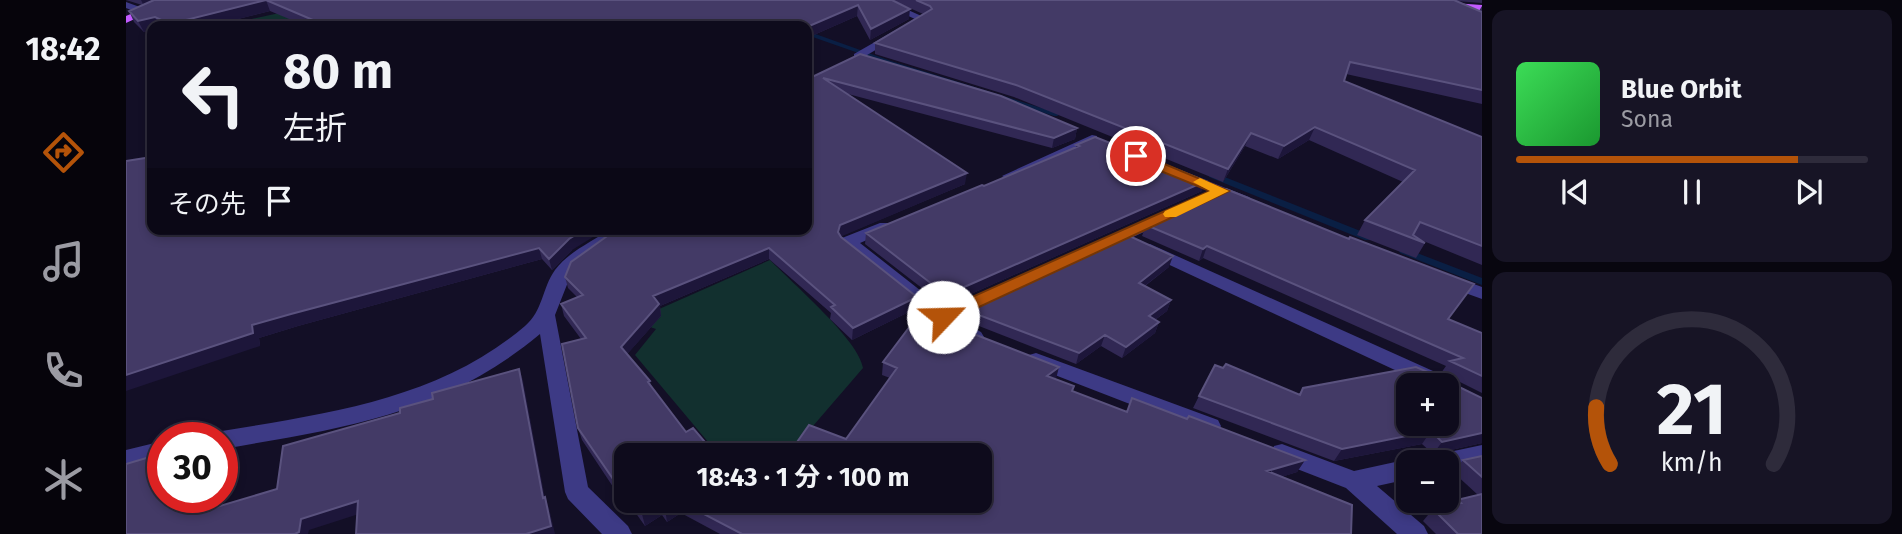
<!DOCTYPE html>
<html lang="ja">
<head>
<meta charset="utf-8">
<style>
	body { margin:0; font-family:"Fira Sans","Noto Sans JP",sans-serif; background:#171425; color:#f1f3f6; height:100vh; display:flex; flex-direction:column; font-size:26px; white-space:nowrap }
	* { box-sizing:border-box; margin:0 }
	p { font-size:23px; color:#9b9ba3 }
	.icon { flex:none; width:38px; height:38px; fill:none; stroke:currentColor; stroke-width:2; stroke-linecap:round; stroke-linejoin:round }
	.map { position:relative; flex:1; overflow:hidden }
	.sheet { display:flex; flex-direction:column; gap:10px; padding:10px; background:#08060f; width:420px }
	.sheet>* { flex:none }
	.guide { position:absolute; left:21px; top:21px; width:665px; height:214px; border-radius:14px; box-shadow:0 4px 10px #0003,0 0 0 2px #2e2b3b; background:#0e0b1c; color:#f1f3f6; overflow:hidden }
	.tools { position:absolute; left:1270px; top:373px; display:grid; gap:14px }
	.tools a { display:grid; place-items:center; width:63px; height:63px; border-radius:14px; background:#0e0b1c; box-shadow:0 4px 10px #0003,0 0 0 2px #2e2b3b; font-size:35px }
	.speed { position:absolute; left:21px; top:422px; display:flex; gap:14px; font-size:35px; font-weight:700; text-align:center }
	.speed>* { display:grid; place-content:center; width:91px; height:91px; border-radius:50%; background:#0e0b1c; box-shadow:0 4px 10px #0003,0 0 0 2px #2e2b3b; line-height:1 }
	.speed .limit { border:10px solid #d22; background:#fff; color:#111 }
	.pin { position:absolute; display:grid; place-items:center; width:60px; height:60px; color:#fff; margin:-30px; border:4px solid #fff; border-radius:50%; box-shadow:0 2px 7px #0007 }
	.me { position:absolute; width:77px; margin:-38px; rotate:66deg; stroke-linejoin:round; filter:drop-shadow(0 0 5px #0008) }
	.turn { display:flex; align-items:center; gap:24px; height:147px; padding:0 21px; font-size:32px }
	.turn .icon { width:91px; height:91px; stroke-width:2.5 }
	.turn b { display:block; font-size:49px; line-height:60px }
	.then { display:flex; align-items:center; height:66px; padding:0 21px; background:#0003; gap:14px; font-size:26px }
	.sheet .card { flex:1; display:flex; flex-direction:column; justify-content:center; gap:10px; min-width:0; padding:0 24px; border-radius:14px; background:#171425 }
	.sheet .dial { align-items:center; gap:0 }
	.dial svg { height:182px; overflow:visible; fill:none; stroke:#2e2b3b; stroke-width:7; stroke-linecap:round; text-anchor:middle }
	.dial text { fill:#f1f3f6; stroke:none }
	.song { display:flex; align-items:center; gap:21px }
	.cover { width:84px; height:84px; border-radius:10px; background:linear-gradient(135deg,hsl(130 70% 55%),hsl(130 70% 35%)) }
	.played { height:7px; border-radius:4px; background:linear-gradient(90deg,#b45309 80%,#2e2b3b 80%) }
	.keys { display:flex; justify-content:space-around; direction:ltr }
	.trip { position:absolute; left:488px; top:443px; width:378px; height:70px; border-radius:14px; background:#0e0b1c; box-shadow:0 4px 10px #0003,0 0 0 2px #2e2b3b; font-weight:700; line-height:70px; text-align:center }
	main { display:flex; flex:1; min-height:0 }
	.dock { display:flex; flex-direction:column; width:126px; justify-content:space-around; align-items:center; background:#06040b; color:#9b9ba3 }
	.dock .icon { width:49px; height:49px }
	.dock .selected { color:#b45309 }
	.dock b { font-size:32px; color:#f1f3f6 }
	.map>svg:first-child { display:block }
	.green { fill:#12302f }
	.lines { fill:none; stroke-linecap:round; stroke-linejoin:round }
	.stream { fill:#0a1f44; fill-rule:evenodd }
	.minor { fill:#3d3a85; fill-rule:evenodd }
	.major { fill:#c25bff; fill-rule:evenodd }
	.wall { fill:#312854 }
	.shaded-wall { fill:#1d163a }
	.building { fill:#433a66; stroke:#5a527e; stroke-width:2; fill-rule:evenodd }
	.route { fill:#b45309; stroke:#753606; stroke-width:2 }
	.slow { fill:#f59e0b }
</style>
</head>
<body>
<main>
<nav class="dock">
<b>18:42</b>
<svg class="icon selected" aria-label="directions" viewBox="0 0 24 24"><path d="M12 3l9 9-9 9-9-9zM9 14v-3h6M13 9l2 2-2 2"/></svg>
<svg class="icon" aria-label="music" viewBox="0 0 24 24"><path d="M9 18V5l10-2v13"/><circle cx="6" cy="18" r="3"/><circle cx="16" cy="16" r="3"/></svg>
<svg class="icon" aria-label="phone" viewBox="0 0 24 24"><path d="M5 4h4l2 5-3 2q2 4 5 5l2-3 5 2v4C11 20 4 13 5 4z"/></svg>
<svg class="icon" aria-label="climate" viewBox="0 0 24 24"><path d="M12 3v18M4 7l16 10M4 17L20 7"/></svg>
</nav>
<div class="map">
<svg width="1356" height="534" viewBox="0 0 1356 534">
	<rect width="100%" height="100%" fill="#130f26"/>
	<path class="green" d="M214,0L252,26H93Z
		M644,260C666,283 733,340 737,368L662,455H593L509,355L530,329L506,321Z"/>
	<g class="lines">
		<path class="stream" d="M681,31L765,61L935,114L931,116H928L761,63L681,35Z
			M1086,172L1247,236L1248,238L1247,240H1239L1083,177V173Z
			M1278,248L1356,278V285L1274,253L1273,251Z"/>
		<path class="minor" d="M747,0H760L802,19L736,58H728V54L789,19Z
			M0,2L22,10L23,12L18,15L0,8Z
			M966,135L971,136V142L888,179L883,180L876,176Z
			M1056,171L1123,197L1126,200L1118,205L1113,203L1051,178L1049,175L1051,172Z
			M1040,211L1046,213L1048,216L1046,219L830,319L855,332L858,337L855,342L848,344L826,336L714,242L716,238L754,223H766L768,226L766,229L734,243L818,309Z
			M485,229H504L446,272L429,315L462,487L502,526L506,534H476L442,499L439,492L414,334C317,415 217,428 96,449V438H86L88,434L96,431C204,413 313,399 399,326C417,311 416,288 429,270C442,252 467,241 485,229Z
			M1024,244L1327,380L1330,385L1327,390L1321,392V385H1301L1018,253L1016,249L1018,245Z
			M1323,275L1356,287V299L1317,285L1314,281L1317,277Z
			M910,353L1092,420L1095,426L1092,432L1084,435L903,365L900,360L903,355Z
			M37,441V459L0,468V450Z
			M1156,444L1228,471L1283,459L1291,462H1283V479L1251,486L1298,526L1302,534H1271L1220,488L1148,460L1145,453L1148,446Z
			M1356,445V463L1321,471V462H1305L1309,455Z"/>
		<path class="major" d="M37,0H50L0,23V16Z
			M1284,0L1356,5V11L1289,3Z"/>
	</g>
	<path class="wall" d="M0,0H766L783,19L744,40L731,16L681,38V26H180L144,11L84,26H26V30L18,32L8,22L3,11L16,5Z
		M766,0H1356V3L1330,1L1353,11L1356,6V104L1220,74L1218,81L1356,137V265L1295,240L1299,243L1290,258L1231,235L1239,220L1277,182L1183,140L1152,159L1119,146L1097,182L888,97L749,54V43L797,14Z
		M734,54L951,128L949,139L926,148L722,94L839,184L715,236L789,309L726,340L704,319L705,313L643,259L534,306L535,316L501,354L524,381L525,387L560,432L590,455H500V500H854L720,439L764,378L756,375L757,362L827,326L929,379L948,386L946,391L1001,412L1061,419L1179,460L1171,472L1155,477L1225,534H594L555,513L541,522L536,515L519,526L504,505L501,508L456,440L452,428L455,339L438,316L435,304L451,297L442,288L439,277L681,229L682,79Z
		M950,145L1076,191L818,306L811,300V298L810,299L739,244L740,233L858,186L950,147Z
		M26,157L446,250L426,270L416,259L172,326L133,338L134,346Z
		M1020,225L1322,319L1356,333V393L1328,379L1329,385L1356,398V443L1307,454L1296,444L1208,461L1067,408L1073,396L1173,394L1177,388L1309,375L1322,376L1315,373L1320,366L1077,258L1073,261L1016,236Z
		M1043,267L1019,286L1045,300L1041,311L1029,320L1033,322L1029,333L996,358L975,346L950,364L835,319L837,309Z
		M1356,456V534H1310L1297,521L1307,509L1327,505L1331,500L1352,495L1327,472L1337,460Z"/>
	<path class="shaded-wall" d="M15,0H30L18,6Z
		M140,0L144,11L84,26H45L44,24Z
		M732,5L731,16L681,38V27Z
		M784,9L783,19L744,40L745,29Z
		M29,17L34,26H26V30L18,32L12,21Z
		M1189,127L1183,140L1152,159L1158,146Z
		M951,128L949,139L926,148L928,138Z
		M1125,133L1119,146L1097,182L1102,169Z
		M841,173L839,184L714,237L712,232L714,225Z
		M1080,181L1076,191L818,306L820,295Z
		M459,229H480L446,250L426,270L423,259L443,239Z
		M1081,246L1077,258L1073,261L1077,249Z
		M413,248L416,259L172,326L133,338L134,346L0,391V375L126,325L165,314Z
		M643,248V259L534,306L535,316L497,359L495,347L527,296Z
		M1047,256L1043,267L1009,293L1013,283Z
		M791,297L789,309L726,340L727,328Z
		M1045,300L1041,311L1019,327L1023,316Z
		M1033,322L1029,333L996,358L1000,347Z
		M979,335L975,346L950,364L953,353Z
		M933,367L930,379L921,376Z
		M393,369L397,380L421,509L417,498Z
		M1305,431L1296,444L1208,461L1216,449Z
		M1356,433V443L1307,454L1316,442Z
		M1179,460L1171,472L1134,484L1141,471Z
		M500,494V500H503L504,505L501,508L498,495Z
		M80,497H91L86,522L77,511Z
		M419,497L423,508L429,534H400Z
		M232,501L239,512L183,530L182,534H169L175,519Z
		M553,501L555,513L541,522L539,509Z
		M534,503L536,515L519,526L516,514Z"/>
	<path class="building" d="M28,0H766L784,9L745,29L732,5L681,27L258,26L253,24L246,26H201L140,0L44,24L29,17L12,21L3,11Z
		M790,0H1328L1356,12V90L1224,62L1218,81L1356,137V246L1294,222L1287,235L1299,243L1239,220L1289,170L1189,127L1158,146L1125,133L1102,169L890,85L749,43L806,9L804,6Z
		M734,54L875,96L951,128L928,138L697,78L841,173L714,225L712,232L715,237L791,297L727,328L705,307L709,305L643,248L527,296L533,304L495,347L524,381L522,382L560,432L567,428L590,455H500V494L498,495L452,428L436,344L460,338L435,304L457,295L439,277L445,262L491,229H681V78L682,79Z
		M969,137L1080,181L820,295L812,289L814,287L811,288L740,233L856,185L858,186L953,146L950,145Z
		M26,157V229H459L443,239L423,259L413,248L165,314L126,325L127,333L0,375V161Z
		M1100,189L1223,239L1224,237L1348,284L1322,319L1356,333V376L1324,361L1337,358L1081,246L1077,249L1020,225Z
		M999,234L1047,256L1013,283L1045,300L1023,316L1033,322L1000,347L979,335L953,353L837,309Z
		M800,305L827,326L933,367L921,376L948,386L946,391L1001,412L1006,398L1061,419L1063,416L1179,460L1141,471L1226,505L1225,534H616L553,501L539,509L534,503L516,514L507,500H854V455H662L683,425L720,439L771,368L757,362Z
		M1100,364L1174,395L1177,388L1290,367L1309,375L1327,376L1329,385L1356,398V433L1316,442L1305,431L1216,449L1073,396L1089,365L1097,368ZM1283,385H1321V424H1283Z
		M393,369L417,498L419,497L425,526L400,534H230L232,501L175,519L173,532L169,534H0V464L37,453V497H80L77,511L151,489L157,446L274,413V408L307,399L306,393Z
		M1356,456V477L1337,460Z
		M1356,494V534H1332L1307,509L1335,503L1331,500Z"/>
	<path class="route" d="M1010,152L1103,191L823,321H810L808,317L810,313L1084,191L1005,159V154Z"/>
	<path class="slow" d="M1074,178L1103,191L1050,217H1039L1037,214L1039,211L1084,191L1067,182Z"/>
</svg>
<div class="tools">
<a>+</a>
<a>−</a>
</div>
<div class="speed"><div class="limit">30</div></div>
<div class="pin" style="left:1010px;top:156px;background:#d93025"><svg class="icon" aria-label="arrive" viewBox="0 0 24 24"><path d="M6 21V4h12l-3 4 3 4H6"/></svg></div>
<svg class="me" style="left:817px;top:317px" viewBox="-20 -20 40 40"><circle r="19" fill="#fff"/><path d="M0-13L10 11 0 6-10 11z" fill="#b45309"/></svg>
<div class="trip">18:43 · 1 分 · 100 m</div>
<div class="guide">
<div class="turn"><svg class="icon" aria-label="left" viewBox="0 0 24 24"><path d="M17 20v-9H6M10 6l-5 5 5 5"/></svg><div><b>80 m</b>左折</div></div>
<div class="then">その先<svg class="icon" aria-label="arrive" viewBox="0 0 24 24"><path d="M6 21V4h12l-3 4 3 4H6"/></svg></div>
</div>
</div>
<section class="sheet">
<div class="card">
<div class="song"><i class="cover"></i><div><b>Blue Orbit</b><p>Sona</p></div></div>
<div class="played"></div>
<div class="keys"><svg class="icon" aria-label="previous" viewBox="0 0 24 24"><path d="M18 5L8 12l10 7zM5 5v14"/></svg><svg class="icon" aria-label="pause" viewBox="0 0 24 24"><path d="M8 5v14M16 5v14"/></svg><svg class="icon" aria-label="next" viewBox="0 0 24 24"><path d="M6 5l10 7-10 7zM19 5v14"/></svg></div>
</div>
<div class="card dial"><svg viewBox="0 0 100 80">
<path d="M14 69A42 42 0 1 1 86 69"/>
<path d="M14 69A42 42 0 0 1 8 44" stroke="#b45309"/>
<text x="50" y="56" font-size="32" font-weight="700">21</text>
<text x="50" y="72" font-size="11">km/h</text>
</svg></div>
</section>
</main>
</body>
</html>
